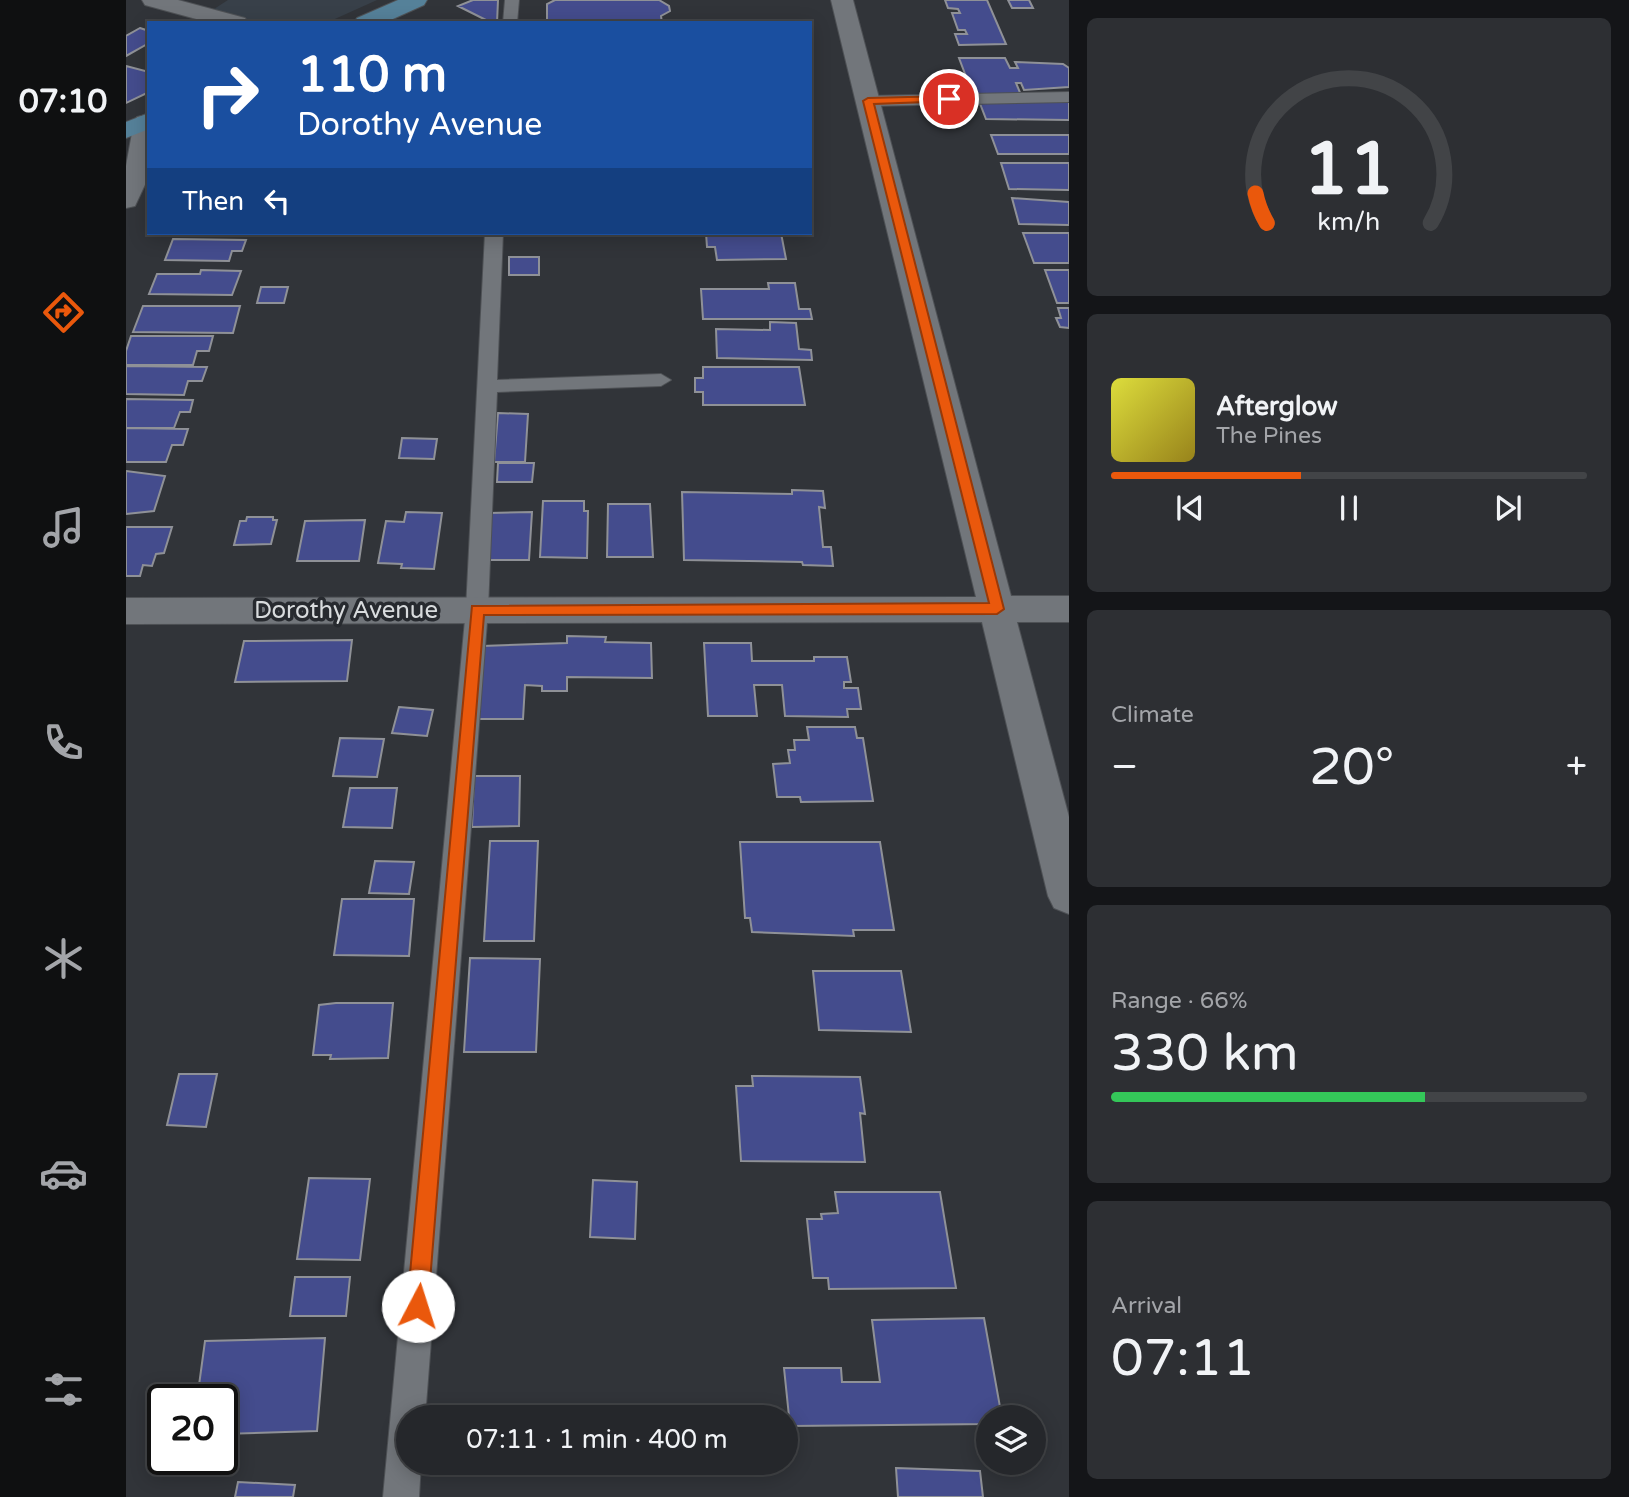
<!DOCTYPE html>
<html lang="en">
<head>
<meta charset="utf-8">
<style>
	body { margin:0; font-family:"Varela Round",sans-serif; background:#2d2f33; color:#f1f3f6; height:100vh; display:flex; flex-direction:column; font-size:26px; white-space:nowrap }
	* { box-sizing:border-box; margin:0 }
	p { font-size:23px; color:#a3a5a9 }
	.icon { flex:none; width:38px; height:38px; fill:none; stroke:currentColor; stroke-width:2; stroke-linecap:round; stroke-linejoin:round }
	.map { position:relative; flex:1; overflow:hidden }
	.panel { display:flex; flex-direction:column; gap:18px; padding:18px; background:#141518; width:560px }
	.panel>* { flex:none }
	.hud { position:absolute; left:21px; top:21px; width:665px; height:214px; border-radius:0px; box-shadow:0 4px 18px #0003,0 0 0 2px #424447; background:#1a4fa0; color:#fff; overflow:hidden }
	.tools { position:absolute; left:850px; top:1405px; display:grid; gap:14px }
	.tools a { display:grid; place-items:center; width:70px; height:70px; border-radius:50%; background:#25272b; box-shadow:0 4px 18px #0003,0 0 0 2px #424447; font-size:35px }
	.speed { position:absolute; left:21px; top:1384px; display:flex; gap:14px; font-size:35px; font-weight:700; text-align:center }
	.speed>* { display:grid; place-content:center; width:91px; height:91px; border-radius:50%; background:#25272b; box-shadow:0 4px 18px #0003,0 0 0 2px #424447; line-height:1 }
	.speed .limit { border:4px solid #111; border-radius:10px; background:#fff; color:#111 }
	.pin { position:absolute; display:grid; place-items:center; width:60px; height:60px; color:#fff; margin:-30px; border:4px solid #fff; border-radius:50%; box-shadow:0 2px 7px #0007 }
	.me { position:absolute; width:77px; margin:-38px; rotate:5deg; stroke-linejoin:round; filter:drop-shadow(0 0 5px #0008) }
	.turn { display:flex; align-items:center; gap:24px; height:147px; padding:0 35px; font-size:32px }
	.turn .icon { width:91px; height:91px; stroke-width:2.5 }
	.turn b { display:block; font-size:49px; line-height:60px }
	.then { display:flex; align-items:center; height:66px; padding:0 35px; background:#0003; gap:14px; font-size:26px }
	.big { font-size:52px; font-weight:600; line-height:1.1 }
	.panel .widget { flex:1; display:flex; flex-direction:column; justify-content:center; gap:10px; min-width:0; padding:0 24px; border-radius:10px; background:#2d2f33 }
	.panel .dial { align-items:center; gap:0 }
	.dial svg { height:182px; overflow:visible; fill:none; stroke:#424447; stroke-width:7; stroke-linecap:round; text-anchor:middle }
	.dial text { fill:#f1f3f6; stroke:none }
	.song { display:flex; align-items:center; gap:21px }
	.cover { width:84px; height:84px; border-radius:10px; background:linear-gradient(135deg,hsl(60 70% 55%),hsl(50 70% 35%)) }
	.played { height:7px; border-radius:4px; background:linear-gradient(90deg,#ea580c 40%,#424447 40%) }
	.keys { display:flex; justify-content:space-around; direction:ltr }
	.heat { display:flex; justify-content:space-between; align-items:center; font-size:38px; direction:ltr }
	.charge { height:10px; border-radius:5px; background:linear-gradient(90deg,#34c759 66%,#424447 0) }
	.trip { position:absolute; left:270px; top:1405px; width:402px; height:70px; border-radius:35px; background:#25272b; box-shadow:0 4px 18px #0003,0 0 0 2px #424447; font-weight:600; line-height:70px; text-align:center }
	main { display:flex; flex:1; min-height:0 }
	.tabs { display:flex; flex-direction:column; width:126px; justify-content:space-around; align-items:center; background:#0f1011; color:#a3a5a9 }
	.tabs .icon { width:49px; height:49px }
	.tabs .current { color:#ea580c }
	.tabs b { font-size:32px; color:#f1f3f6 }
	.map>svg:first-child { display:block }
	.built { fill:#384049 }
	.building { fill:#444c8d; stroke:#8f9197; stroke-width:2 }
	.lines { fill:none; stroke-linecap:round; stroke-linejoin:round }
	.lane-casing { stroke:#4e5155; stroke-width:2 }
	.street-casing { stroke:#4e5155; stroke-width:2 }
	.primary-casing { stroke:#4e5155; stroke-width:2 }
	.lane { fill:#72767b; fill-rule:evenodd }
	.street { fill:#72767b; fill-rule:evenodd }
	.primary { fill:#558199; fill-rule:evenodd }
	.route { fill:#ea580c; stroke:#983908; stroke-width:2 }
	.labels { text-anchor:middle; stroke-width:7; stroke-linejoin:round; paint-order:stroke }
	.street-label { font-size:24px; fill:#d8dbdd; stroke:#272a2f }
</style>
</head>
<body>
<main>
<nav class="tabs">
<b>07:10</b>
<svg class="icon current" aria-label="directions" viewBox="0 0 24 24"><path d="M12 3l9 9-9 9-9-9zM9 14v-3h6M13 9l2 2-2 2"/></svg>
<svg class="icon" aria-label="music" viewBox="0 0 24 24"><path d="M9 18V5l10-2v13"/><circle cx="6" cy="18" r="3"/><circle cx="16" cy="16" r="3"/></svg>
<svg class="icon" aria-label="phone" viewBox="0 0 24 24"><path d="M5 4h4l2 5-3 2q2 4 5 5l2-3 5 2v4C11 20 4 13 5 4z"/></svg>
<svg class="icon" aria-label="climate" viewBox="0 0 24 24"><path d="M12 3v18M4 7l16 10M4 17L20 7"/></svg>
<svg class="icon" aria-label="car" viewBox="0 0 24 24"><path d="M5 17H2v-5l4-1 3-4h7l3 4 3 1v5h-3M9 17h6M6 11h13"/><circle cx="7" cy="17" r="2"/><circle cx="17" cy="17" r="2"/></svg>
<svg class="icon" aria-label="filters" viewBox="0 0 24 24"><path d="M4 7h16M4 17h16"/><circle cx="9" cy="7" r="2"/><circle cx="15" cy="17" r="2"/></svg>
</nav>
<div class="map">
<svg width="943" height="1497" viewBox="0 0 943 1497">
	<rect width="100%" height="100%" fill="#313439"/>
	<path class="built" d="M102,0H251L200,23H90L74,18Z"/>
	<path class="building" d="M347,0H372L371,23H353L360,20L332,6Z
		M429,0H533L543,6L544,11L535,16L536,23H421V4Z
		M819,0H861L880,44L833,45L829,34H841L839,30H832L826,13H834L832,9L822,8Z
		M882,0H903L907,8H886Z
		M14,28L23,31V43L0,56V36Z
		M833,58H879L884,68H892L889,62L937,64L943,68V87L898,90L895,83H890L895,95H847Z
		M0,66L23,72V92L0,103Z
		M853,101H943V120L860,119Z
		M865,135H943V154H872Z
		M875,163H943V190L883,189Z
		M886,198L943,202V225L893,224Z
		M580,233H655L660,259L591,260L589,247H581Z
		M897,233H943V263H908Z
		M47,239L120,240L116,251H106L103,261L39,260Z
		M383,257H413V275H383Z
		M75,270L115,271L106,295L23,294L31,274H74Z
		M919,270H943V303H931Z
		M642,283H669L673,309H684L686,319H577L575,289H643Z
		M135,287H162L158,303H131Z
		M17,306H114L107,333L7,332Z
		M932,308H943V328L934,327L930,318H935Z
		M644,322L670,323L673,349L685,350L686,360L591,358L590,329L644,330Z
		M5,336H87L83,351H71L67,365H0V351Z
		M0,366L81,367L76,381H62L58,395L0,394Z
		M577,367H673L679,405H577V392H569V378H577Z
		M0,399L67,400L64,412H54L48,428H0Z
		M372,413L402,414L399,462H368Z
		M0,428L62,429L57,445H46L40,462H0Z
		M276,438L311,439L308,459L273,458Z
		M372,463H408L406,482H371Z
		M0,471L39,476L28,511L0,514Z
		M666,490L697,491L699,508L693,507L697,547H705L707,566L677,565L676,562L558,560L556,492L666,494Z
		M417,501H458V511H462L461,558L414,557Z
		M482,504H524L527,557H481Z
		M280,512L316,513L308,569L275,568L276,564L252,563L260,521L278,522Z
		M406,512L403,560H359L363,513Z
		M121,517H147V520H151L145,544L108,545L114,521H120Z
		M239,520L233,561H171L179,521Z
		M0,527H46L38,553L30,554L26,566L17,565L14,576H0Z
		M441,636L480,637L479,642L525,643L526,678L441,677V691H416V686L399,685L397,719H350L356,646L441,643Z
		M226,640L221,681L109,682L118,641Z
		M578,643H625L626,661H688V657H721L725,682H718V688H732L735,709H721L722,717L659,716L656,685H628L631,716H582Z
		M273,707L307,710L301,736L266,733Z
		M681,727H729L731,738H737L747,801L675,802L674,797H651L647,764L664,763L662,750H669L668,740H683Z
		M214,738L258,739L251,777L207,776Z
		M348,776H394L393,826L346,827Z
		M224,788H271L266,828L217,827Z
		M364,841H412L408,941H358Z
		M614,842H754L768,930H727L728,936L626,932L624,918H619Z
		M249,861L288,862L283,894L243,893Z
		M216,899H288L283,956L208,955Z
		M344,958L414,959L410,1052H338Z
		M687,971H775L785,1032L693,1030Z
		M210,1003H267L262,1058L204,1059L205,1055H187L193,1005Z
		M53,1074H91L80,1127L41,1125Z
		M626,1076L734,1077L739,1114L734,1113L739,1162L615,1161L610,1086H627Z
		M183,1178L244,1179L234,1260L171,1259Z
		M467,1180L511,1182L509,1239L464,1237Z
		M709,1192H814L830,1288L703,1289L702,1278H687L681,1219H696L695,1214L712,1213Z
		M169,1277H224L220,1316H164Z
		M858,1318L876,1418H863V1424L664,1426L658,1368H715L716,1382H754L746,1320Z
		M199,1338L191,1431L96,1434V1400H71L79,1341Z
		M770,1468L854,1471L857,1497H772Z
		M112,1482L169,1485L167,1497H109Z"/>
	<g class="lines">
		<g class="lane-casing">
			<path id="lane" d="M379,0H393L391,23H377Z
				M943,92V102L742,106L734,101L742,96Z
				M359,233H377L371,380L535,374L545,380L535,386L371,392L362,609L299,1418H282V1463H295L293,1497H257L340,609Z"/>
		</g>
		<g class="street-casing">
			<path id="street" d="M16,0H52L119,18L122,23H85L19,5Z
				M705,0H727L885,596H943V622H891L943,817V914L928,908L922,896L856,622L0,624V598L850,597Z
				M20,115H23V176L9,206L0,208V166L8,122L11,117Z"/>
		</g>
		<g class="primary-casing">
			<path id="primary" d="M272,0H301L298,5L258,23H228L231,18Z
				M23,113V129L0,138V122Z"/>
		</g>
		<use href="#lane" class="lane"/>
		<use href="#street" class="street"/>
		<use href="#primary" class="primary"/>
	</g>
	<path class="route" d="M823,96L827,101L748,104L878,609L871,614L358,615L302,1306L299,1313L292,1317L284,1313L281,1306L346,606L863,603L737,101L742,98Z"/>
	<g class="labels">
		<g class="street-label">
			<text x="220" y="618">Dorothy Avenue</text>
		</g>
	</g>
</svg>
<div class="tools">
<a><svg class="icon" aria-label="layers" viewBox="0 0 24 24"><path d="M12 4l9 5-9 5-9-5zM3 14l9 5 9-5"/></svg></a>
</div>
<div class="speed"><div class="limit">20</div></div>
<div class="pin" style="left:823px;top:99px;background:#d93025"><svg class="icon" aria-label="arrive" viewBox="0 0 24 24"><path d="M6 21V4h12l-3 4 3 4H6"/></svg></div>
<svg class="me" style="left:292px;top:1306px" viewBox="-20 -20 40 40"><circle r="19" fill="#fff"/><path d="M0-13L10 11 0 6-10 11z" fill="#ea580c"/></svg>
<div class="trip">07:11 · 1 min · 400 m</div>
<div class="hud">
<div class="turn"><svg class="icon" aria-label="right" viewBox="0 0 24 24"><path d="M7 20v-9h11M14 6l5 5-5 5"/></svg><div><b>110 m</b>Dorothy Avenue</div></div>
<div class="then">Then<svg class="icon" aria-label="left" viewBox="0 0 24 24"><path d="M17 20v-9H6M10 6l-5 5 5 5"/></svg></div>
</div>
</div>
<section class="panel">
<div class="widget dial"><svg viewBox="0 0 100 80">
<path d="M14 69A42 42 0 1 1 86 69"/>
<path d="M14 69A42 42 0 0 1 9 56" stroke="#ea580c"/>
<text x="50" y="56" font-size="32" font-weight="700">11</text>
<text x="50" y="72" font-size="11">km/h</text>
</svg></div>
<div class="widget">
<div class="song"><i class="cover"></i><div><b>Afterglow</b><p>The Pines</p></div></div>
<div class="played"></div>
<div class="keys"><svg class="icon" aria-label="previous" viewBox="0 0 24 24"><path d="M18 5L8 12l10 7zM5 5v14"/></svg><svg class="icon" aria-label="pause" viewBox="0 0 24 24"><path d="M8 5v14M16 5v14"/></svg><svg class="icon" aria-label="next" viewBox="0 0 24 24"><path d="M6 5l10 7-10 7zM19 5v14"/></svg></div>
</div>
<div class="widget"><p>Climate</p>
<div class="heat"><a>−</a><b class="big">20°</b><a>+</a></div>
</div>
<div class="widget"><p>Range · 66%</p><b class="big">330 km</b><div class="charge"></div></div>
<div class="widget"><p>Arrival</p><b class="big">07:11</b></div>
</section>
</main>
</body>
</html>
